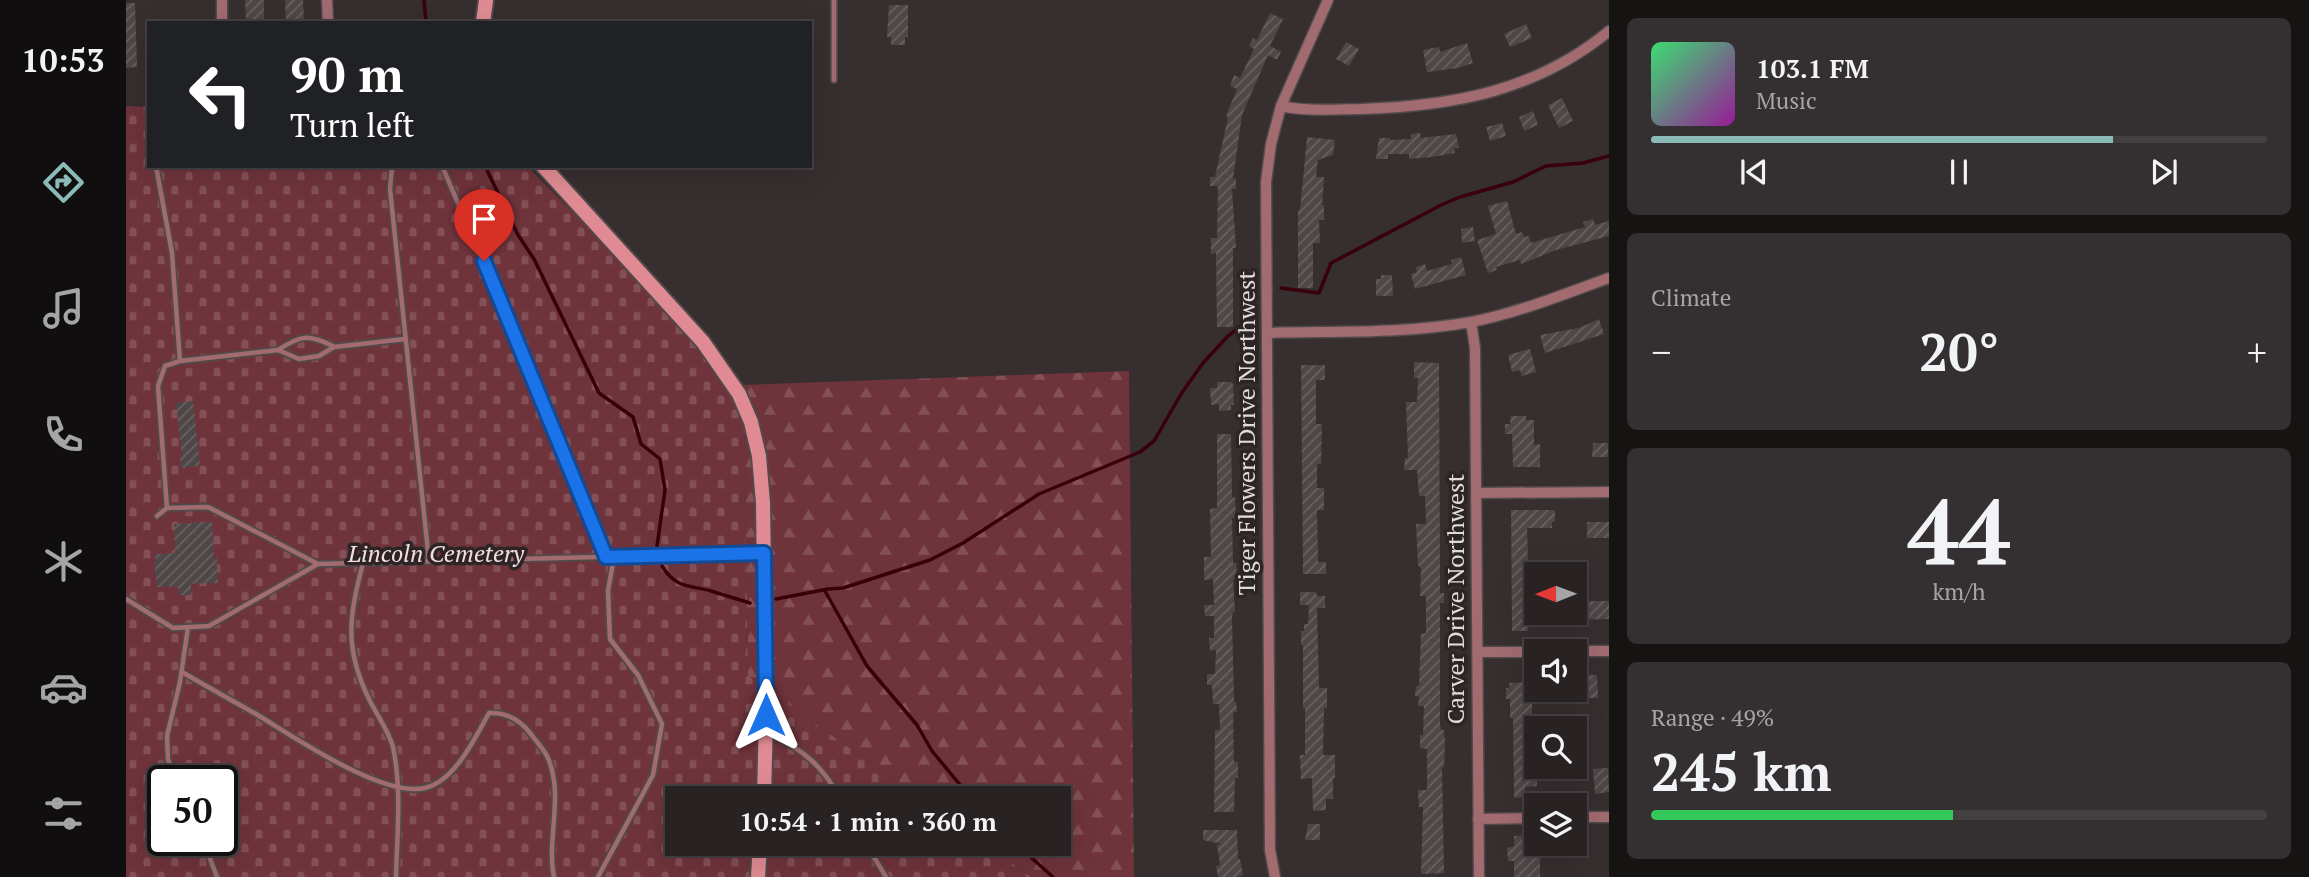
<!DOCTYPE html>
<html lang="en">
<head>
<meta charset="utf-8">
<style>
	body { margin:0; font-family:"PT Serif",serif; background:#342f30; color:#f1f3f6; height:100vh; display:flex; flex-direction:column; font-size:26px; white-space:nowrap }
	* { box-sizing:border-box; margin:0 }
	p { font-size:23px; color:#a5a4a6 }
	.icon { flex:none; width:38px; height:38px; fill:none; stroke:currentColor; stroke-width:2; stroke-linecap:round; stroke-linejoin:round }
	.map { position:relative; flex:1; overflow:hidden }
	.panel { display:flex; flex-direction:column; gap:18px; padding:18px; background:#161313; width:700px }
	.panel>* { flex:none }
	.guide { position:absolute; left:21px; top:21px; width:665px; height:147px; border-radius:0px; box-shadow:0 7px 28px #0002,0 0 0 2px #443f41; background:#202124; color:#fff; overflow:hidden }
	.needle { width:46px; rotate:269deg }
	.fabs { position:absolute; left:1398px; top:562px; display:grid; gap:14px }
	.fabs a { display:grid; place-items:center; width:63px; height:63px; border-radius:0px; background:#282223; box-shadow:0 7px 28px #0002,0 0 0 2px #443f41; font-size:35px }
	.speed { position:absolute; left:21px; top:765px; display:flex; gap:14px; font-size:35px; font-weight:700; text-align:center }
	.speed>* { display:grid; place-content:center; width:91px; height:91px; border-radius:50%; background:#282223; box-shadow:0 7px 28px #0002,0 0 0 2px #443f41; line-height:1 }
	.speed .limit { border:4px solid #111; border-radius:10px; background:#fff; color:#111 }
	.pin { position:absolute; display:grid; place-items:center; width:60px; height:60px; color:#fff; margin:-72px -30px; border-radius:50% 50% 50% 0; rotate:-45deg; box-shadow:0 0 7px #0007 }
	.pin .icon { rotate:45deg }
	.me { position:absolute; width:77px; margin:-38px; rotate:0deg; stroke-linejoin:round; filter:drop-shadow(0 0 5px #0008) }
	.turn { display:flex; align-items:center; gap:24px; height:147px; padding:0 28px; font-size:32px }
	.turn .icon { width:91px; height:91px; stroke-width:2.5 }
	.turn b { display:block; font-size:49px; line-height:60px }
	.big { font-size:52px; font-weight:800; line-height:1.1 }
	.panel .widget { flex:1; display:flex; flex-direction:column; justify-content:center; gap:10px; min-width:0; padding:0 24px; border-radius:10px; background:#342f30 }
	.panel .dial { align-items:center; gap:0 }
	.dial b { font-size:91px; line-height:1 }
	.song { display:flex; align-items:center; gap:21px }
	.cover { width:84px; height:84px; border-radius:10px; background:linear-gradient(135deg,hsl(140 70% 55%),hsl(300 70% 35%)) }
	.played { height:7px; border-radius:4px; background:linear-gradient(90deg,#8bbbb9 75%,#443f41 75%) }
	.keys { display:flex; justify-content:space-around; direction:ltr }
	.heat { display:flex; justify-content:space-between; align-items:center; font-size:38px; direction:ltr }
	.charge { height:10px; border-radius:5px; background:linear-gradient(90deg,#34c759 49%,#443f41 0) }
	.trip { position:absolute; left:539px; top:786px; width:406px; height:70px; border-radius:0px; background:#282223; box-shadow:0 7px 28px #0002,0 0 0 2px #443f41; font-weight:800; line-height:70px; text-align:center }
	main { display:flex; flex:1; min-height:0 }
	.tab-bar { display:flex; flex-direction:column; width:126px; justify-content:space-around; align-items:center; background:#100e0e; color:#a5a4a6 }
	.tab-bar .icon { width:49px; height:49px }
	.tab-bar .on { color:#8bbbb9 }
	.tab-bar b { font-size:32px; color:#f1f3f6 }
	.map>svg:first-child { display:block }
	.forest { fill:url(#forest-firs) }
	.cemetery { fill:url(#cemetery-stones); fill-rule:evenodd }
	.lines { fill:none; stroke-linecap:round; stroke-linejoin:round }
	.stream { stroke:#39000c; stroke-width:3.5 }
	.building { fill:url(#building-hatch) }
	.service-casing { stroke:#514a4b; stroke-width:8 }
	.minor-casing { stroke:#514a4b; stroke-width:13 }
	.secondary-casing { stroke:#514a4b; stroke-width:18 }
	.service { stroke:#a16b70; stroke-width:4.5 }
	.minor { stroke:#a16b70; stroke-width:10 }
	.secondary { stroke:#e08b93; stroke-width:14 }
	.route-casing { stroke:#114b97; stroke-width:18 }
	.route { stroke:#1a73e8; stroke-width:12 }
	.labels { text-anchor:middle; stroke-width:7; stroke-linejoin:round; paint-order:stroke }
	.street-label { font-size:24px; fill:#e0dbdb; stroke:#2c2425 }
	.park-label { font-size:24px; font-style:italic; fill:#f4dddf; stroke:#2c2425 }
</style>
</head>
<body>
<main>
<nav class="tab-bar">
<b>10:53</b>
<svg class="icon on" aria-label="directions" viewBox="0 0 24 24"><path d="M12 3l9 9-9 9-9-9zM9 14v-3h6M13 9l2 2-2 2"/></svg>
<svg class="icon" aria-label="music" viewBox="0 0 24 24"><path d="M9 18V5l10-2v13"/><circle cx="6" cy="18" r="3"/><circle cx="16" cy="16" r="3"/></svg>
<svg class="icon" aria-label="phone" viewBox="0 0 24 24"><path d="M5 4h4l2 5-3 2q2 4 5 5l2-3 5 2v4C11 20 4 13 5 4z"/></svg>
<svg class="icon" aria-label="climate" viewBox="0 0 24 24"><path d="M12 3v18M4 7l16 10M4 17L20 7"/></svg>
<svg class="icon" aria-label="car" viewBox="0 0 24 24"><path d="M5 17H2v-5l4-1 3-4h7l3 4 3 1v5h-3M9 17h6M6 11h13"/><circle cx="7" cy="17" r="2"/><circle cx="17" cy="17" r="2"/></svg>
<svg class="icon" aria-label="filters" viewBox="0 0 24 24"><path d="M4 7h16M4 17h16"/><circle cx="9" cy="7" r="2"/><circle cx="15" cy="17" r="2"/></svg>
</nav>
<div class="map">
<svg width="1483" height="877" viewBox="0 0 1483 877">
	<defs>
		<pattern id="forest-firs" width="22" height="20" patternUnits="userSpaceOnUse" patternTransform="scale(1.75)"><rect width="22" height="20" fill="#6f333b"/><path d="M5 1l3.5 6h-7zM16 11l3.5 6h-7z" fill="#835057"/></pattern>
		<pattern id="cemetery-stones" width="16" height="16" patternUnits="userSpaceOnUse" patternTransform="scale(1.75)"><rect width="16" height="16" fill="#6f333b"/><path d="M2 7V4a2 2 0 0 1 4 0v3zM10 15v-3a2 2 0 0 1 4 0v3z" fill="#835057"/></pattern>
		<pattern id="building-hatch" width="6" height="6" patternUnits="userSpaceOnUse" patternTransform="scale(1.75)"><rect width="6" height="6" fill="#4f4747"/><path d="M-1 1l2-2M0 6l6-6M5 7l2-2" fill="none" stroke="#686161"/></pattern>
	</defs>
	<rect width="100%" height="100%" fill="#362e2f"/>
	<path class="forest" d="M1003,371L1008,877H905L858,844H933V798H794L622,676L618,385Z"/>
	<path class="cemetery" d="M0,106L23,107V166H401L618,385L622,676L794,798H551V844H858L905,877H0ZM37,780H96V840H37Z"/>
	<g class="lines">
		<path class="stream" d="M298,0L300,23
			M359,166L392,235L408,259L473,393L507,417L515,444L534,459L539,490L531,546
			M1155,288L1193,293L1205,263L1317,204L1334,197L1387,182L1420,166L1457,163L1483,156
			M536,566C550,589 564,585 585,591C598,595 611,599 624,603
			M700,590L699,591L741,666L791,725L806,751L845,798
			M650,599L702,589L717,588L804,560L837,543L913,494L1014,452L1028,441L1055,394L1077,363L1101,337L1129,314
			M890,844L927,877"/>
	</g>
	<path class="building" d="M119,0H138V23H120Z
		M159,0H177L178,23H160Z
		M0,3H9L11,67L0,68Z
		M763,5H782V37H779V45H765V37H761Z
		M1144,13L1157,19L1144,46L1155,52L1151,60L1142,55L1116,115L1107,179H1110V189H1106L1110,248H1107V327H1091L1090,253L1085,254V238H1091L1092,186H1084V177H1089L1102,117L1100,116L1111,89L1104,86L1108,75L1114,78L1128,49L1123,46L1127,38L1131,40Z
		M1400,24L1406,38L1384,47L1378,34Z
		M1220,42L1233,49L1223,66L1210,59Z
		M1341,43L1347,63L1332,68L1301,72L1297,50L1313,47L1314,52Z
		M1436,98L1447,121L1433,128L1422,105Z
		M1407,111L1412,125L1398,131L1393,117Z
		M1376,123L1380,136L1364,141L1360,127Z
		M1294,133L1295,138L1330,134L1333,148H1328L1329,153L1306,157L1283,159V154H1262V159H1250L1253,138H1264V140L1285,139V134Z
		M1181,137L1209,140L1207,155L1192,160L1190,177H1198L1196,205H1198V220H1193L1194,243H1187V288H1172V210H1174Z
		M1381,201L1390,234L1396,232L1398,237L1403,236L1405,243L1459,227L1457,222L1467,219L1469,225L1483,221V236L1430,250L1395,264L1394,260L1370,267L1371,270L1362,273L1351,240L1370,234L1362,206Z
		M1347,227L1349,241L1336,243L1335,229Z
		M1335,257L1340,275L1289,289L1285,274L1291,272L1290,267L1299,264L1301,271L1326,264L1325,260Z
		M1255,275H1266L1267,296H1250V279H1255Z
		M1473,319L1478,334L1419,353L1414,335L1453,328Z
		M1404,349L1410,372L1396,376L1394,370L1386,372L1382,355Z
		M1288,362L1313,363V369L1314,570V593H1318V603H1314V724L1315,730H1318L1319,742L1318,767H1316L1318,873L1295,874L1297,807H1293L1292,790H1301V749L1294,748V735H1297L1298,706H1292L1293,697L1289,696L1290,686H1293L1295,634L1300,633V596H1294L1295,569L1292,565L1290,524H1300L1299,496H1293L1291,470H1278L1279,458H1282L1280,402H1291L1292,378H1288Z
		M1175,365H1199V380H1190V424H1196L1195,464H1191V488H1198V510H1191L1192,562H1200V574H1177V569Z
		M1091,382H1105L1107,384L1108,405H1105V410L1093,411V404L1085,405L1084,388H1091Z
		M67,401L74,466L55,468L54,458H56L50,403Z
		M1385,416H1400V420H1408V445L1414,444V467H1387L1386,434H1379V424H1384Z
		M1091,434H1105L1106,498L1109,497L1110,518H1106L1107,563H1110L1111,579H1107L1109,612H1107L1106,616L1108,702H1110L1111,712H1108L1107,717L1108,762H1112V778H1109L1108,812H1088L1089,730H1094L1093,704H1087L1086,685H1081V674H1089L1090,650L1084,651L1083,638H1088V616H1079L1078,605H1088L1087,579L1078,580V557H1085L1084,509L1091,508Z
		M1467,443H1482V457H1466Z
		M1385,510H1429V522H1426V528H1401L1402,565H1410V585H1401L1402,631H1386Z
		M86,522L88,558H91L92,583L65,584V595H52V586L31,587L28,563H30L29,554L49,553L48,524Z
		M1461,522H1483V538H1461Z
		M1174,592H1190L1191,596H1199V608H1191L1193,688H1201V708H1198L1197,755H1209V778H1207V799H1200V810L1187,811L1186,778L1175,779L1174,755H1179V708H1177V645H1175V631H1178V624H1182L1183,605H1174Z
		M1461,601H1483V619L1449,620V607L1461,606Z
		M1460,675H1471L1472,698H1460Z
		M1410,682V698H1406V715H1401V742L1410,741L1411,786L1399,787V797L1388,798L1387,718H1384V699H1380V688H1384L1383,683Z
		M1482,768L1483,792L1469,794L1467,769Z
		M1182,824H1194V840H1179Z
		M1077,830H1111L1112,859H1114L1117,875L1112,877H1092L1090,866L1094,865L1091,845L1096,844L1077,840Z
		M1401,835L1404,848L1417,847L1418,857H1414V877H1388V861H1382L1381,848L1388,846V836Z"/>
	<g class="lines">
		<g class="service-casing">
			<path id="service" d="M708,80V0
				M30,166L46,253L54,361L39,366L32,386L41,508
				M266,166L264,189L303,561
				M316,166L387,330L480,557
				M152,350C175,335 182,334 207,346
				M54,361L152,350L173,359L193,356L208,347L279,339
				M31,516L41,508L82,507L192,564L636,553
				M237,563C223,617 218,648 243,699C250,714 263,731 267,747C276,789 271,835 270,877
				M0,599L47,628L83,626L192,564
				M56,672C80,686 105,700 130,714C167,736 256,798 299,788C329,781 349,738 363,713C381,712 394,720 405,734C410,741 417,749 421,756C439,794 420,839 428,877
				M643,733C678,751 695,764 714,798
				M51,780L42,760L41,736L54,682L62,627
				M77,840L91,877
				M740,844L760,877
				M472,877L527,775L536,724L512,675L484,639L482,591L488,557"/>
		</g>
		<g class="minor-casing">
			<path id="minor" d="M201,0L202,23
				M96,23V0
				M1155,106C1182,112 1209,109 1236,109C1327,106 1410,91 1483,31
				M1345,322L1349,348L1353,877
				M1141,333C1208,331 1278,334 1345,322C1392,313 1438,294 1483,278
				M1350,493L1483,492
				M1449,651H1483
				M1351,652H1410
				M1449,817H1483
				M1352,819L1410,818
				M1149,877L1144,850L1140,182L1145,144L1155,106L1202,0"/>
		</g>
		<g class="secondary-casing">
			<path id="secondary" d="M357,23L360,0
				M417,166L577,342L613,394L625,422L633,456L637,503L640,715L638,798
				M632,877L634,844"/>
		</g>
		<use href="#service" class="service"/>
		<use href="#minor" class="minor"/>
		<use href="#secondary" class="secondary"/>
	</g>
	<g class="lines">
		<g class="route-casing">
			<path id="route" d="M358,261L480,557L638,553L640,715"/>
		</g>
		<use href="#route" class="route"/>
	</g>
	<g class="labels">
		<g class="street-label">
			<text transform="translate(1121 433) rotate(-90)" y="8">Tiger Flowers Drive Northwest</text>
			<text transform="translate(1330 599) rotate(-90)" y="8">Carver Drive Northwest</text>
		</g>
		<g class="park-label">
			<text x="310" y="562">Lincoln Cemetery</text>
		</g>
	</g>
</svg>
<div class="fabs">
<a><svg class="needle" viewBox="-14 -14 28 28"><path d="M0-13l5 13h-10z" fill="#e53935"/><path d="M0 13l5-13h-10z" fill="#a5a4a6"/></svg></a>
<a><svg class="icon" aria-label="sound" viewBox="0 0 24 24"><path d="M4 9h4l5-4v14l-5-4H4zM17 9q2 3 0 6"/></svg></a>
<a><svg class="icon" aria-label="search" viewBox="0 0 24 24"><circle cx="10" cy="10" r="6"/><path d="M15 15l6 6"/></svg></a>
<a><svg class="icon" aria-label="layers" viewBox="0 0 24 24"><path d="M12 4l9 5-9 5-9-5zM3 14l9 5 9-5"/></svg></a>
</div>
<div class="speed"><div class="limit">50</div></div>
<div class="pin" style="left:358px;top:261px;background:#d93025"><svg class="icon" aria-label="arrive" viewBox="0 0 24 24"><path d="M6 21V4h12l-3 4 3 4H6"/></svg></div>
<svg class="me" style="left:640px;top:715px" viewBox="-20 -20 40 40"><path d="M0-17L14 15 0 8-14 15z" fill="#1a73e8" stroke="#fff" stroke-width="4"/></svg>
<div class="trip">10:54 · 1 min · 360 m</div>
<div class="guide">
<div class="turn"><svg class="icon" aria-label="left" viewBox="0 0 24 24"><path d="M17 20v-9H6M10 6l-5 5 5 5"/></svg><div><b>90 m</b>Turn left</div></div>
</div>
</div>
<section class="panel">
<div class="widget">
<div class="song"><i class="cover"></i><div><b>103.1 FM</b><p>Music</p></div></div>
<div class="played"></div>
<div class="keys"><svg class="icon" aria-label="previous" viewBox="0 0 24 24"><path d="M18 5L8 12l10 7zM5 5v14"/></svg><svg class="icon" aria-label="pause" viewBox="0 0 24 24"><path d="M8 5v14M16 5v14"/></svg><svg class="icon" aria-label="next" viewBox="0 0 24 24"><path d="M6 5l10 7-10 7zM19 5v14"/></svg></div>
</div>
<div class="widget"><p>Climate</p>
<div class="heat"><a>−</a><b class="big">20°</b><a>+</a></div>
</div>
<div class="widget dial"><b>44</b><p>km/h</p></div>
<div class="widget"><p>Range · 49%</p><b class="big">245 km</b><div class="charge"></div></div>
</section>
</main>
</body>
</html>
